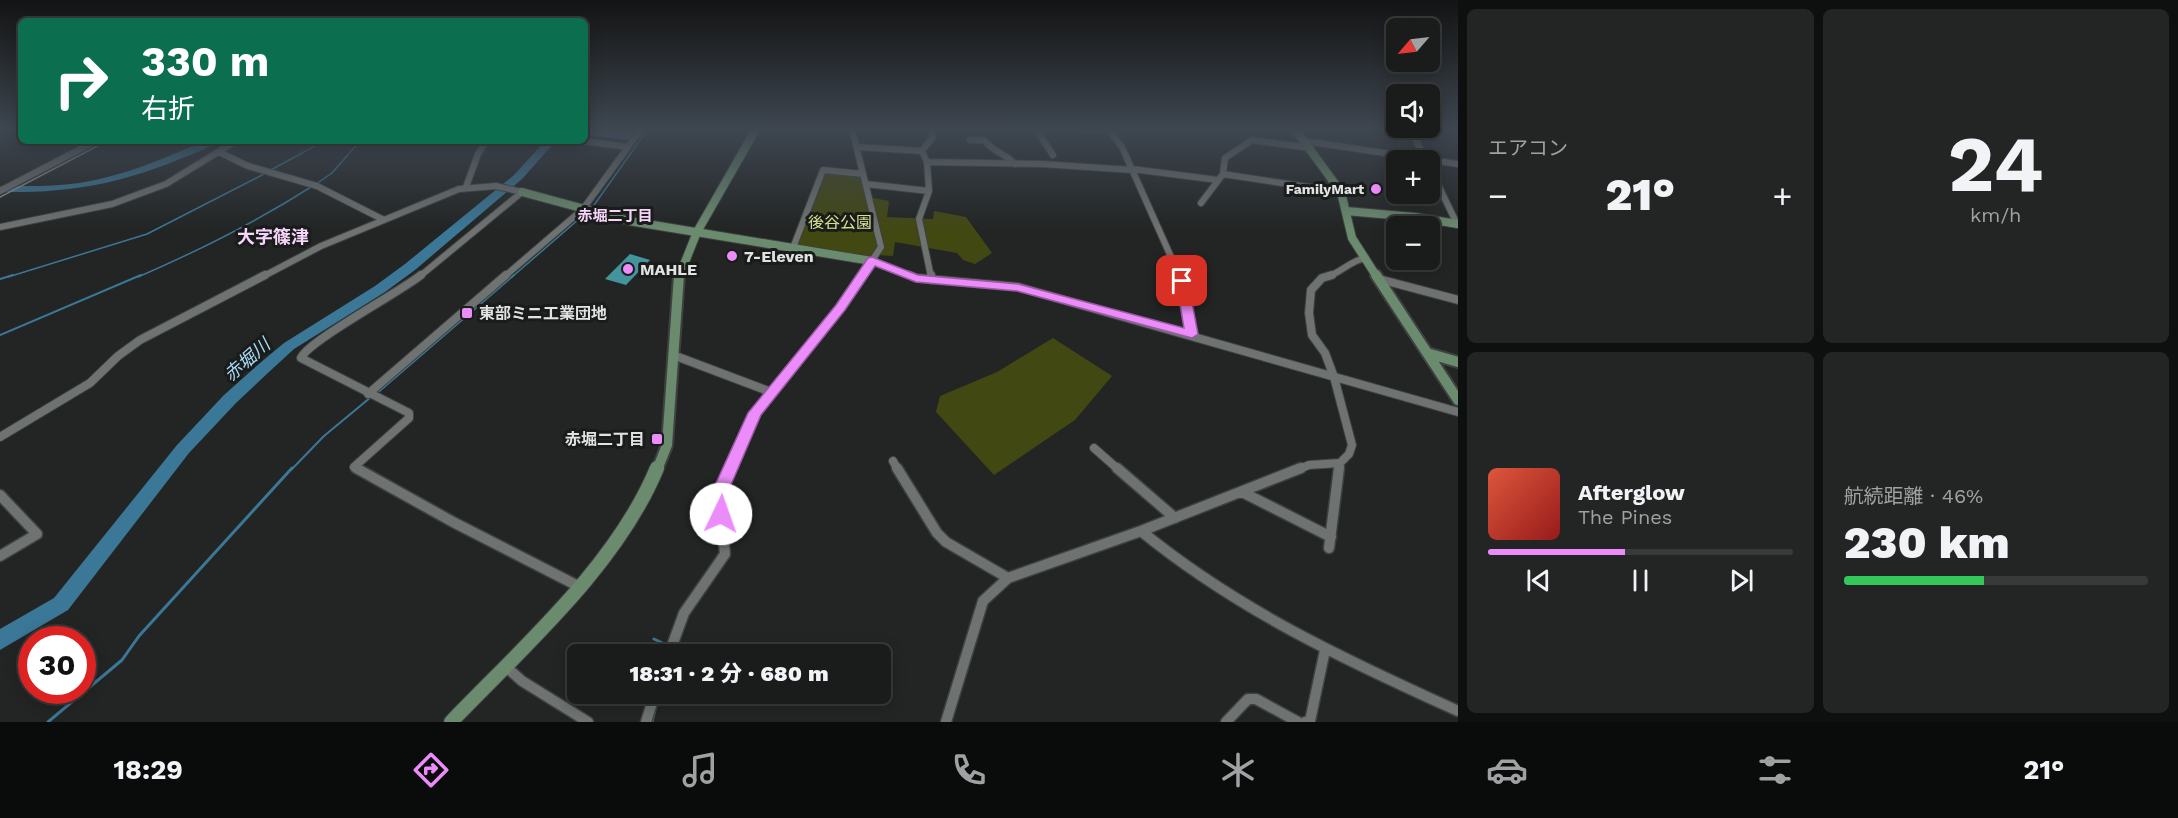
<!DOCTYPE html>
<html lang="ja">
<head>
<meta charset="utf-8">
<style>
	body { margin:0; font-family:"Work Sans","Noto Sans JP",sans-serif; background:#232524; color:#f1f3f6; height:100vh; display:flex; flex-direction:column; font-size:22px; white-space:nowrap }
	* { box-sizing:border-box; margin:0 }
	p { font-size:20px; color:#9fa1a3 }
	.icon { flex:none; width:33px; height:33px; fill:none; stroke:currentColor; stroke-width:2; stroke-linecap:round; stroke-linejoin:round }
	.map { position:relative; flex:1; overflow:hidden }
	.panel { display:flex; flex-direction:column; gap:9px; padding:9px; background:#0e0f0f; width:720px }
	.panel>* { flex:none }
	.top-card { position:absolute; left:18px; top:18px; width:570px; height:126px; border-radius:9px; box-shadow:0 3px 15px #0003,0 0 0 2px #383a3a; background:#0b6e4f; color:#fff; overflow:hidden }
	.needle { width:39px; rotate:242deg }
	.controls { position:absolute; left:1386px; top:18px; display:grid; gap:12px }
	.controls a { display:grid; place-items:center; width:54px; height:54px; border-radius:9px; background:#1a1c1b; box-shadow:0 3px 15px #0003,0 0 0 2px #383a3a; font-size:30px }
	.speed { position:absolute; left:18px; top:626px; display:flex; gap:12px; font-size:30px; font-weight:700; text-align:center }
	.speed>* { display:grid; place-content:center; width:78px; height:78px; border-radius:50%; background:#1a1c1b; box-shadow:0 3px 15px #0003,0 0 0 2px #383a3a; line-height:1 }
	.speed .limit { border:9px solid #d22; background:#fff; color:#111 }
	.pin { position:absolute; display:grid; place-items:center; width:51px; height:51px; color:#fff; margin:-26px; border-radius:12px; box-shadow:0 3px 9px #0006 }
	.me { position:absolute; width:66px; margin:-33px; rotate:3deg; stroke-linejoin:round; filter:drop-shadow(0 0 4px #0008) }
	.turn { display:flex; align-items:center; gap:21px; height:126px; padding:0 24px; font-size:27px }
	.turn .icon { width:78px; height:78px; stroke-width:2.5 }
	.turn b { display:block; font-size:42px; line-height:51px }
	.big { font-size:45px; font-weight:800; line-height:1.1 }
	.panel .tile { flex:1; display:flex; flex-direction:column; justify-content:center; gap:9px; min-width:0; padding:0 21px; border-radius:9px; background:#232524 }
	.panel .dial { align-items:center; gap:0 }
	.dial b { font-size:78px; line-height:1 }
	.song { display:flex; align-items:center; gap:18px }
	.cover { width:72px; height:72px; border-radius:9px; background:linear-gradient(135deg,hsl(10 70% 55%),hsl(0 70% 35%)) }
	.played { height:6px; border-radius:3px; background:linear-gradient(90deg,#ec8cfa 45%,#383a3a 45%) }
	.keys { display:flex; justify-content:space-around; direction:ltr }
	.heat { display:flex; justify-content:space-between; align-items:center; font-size:33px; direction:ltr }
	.charge { height:9px; border-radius:4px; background:linear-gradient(90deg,#34c759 46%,#383a3a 0) }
	.panel .tiles { flex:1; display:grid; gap:9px; grid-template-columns:repeat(2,1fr) }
	.trip { position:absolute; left:567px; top:644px; width:324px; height:60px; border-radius:9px; background:#1a1c1b; box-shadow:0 3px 15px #0003,0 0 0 2px #383a3a; font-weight:800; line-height:60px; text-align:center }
	.tab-bar { display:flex; height:96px; justify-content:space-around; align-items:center; background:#0a0b0b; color:#9fa1a3 }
	.tab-bar .icon { width:42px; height:42px }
	.tab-bar .on { color:#ec8cfa }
	.tab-bar b { font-size:27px; color:#f1f3f6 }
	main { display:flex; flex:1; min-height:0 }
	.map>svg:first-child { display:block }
	.green { fill:#424812 }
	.water { fill:#3b7797 }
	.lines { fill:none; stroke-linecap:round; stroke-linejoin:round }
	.stream-far2 { stroke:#3b7797; stroke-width:1.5 }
	.stream-far1 { stroke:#3b7797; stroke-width:2 }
	.stream { stroke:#3b7797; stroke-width:3 }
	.river { fill:#3b7797; fill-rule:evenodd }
	.building { fill:#43949c }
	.street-far2-casing { stroke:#3f4140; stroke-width:8 }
	.street-far1-casing { stroke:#3f4140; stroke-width:10 }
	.street-casing { stroke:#3f4140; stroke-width:13 }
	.secondary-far2-casing { stroke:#3f4140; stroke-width:10 }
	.secondary-far1-casing { stroke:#3f4140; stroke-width:14 }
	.secondary-casing { stroke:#3f4140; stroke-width:16 }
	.street-far2 { stroke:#6e7271; stroke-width:6 }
	.street-far1 { stroke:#6e7271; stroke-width:8 }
	.street { stroke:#6e7271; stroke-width:10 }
	.secondary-far2 { stroke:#6b8b6f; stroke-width:8 }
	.secondary-far1 { stroke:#6b8b6f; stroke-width:10 }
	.secondary { stroke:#6b8b6f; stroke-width:14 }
	.rail { stroke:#929594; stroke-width:1.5 }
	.route { fill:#ec8cfa; stroke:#995ba2; stroke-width:1.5 }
	.poi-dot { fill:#ec8cfa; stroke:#191c1b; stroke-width:2 }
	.labels { text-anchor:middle; stroke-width:6; stroke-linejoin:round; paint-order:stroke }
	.far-poi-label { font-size:14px; font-weight:bold; fill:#e1e3e3; stroke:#191c1b; text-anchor:end }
	.far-neighbourhood-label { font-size:15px; font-weight:bold; fill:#f5d5f9; stroke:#191c1b }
	.park-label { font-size:16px; fill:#d6e28d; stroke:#191c1b }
	.poi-label { font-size:16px; font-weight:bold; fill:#e1e3e3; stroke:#191c1b; text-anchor:start }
	.neighbourhood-label { font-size:18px; font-weight:bold; fill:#f5d5f9; stroke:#191c1b }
	.water-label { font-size:18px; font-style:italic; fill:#a9dbf8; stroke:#191c1b }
</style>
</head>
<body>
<main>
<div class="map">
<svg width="1458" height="722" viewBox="0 0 1458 722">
	<rect width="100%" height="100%" fill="#222524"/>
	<path class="green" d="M823,170L863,174L869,197L889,201L887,217L933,219L934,211L966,217L992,253L975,264L963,260L957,253L895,242L893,256L876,255L872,261L793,248Z
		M1053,338L1112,376L1075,420L994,475L936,412L940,396L997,372Z"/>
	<path class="water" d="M592,129H635L628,140L586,135Z"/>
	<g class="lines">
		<path class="stream-far2" d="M269,171L324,141
			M316,184L332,173L360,141
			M592,208L648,129
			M8,277L147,234L264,174
			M138,277C198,251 256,222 311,187
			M512,277L587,212"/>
		<path class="stream-far1" d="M0,279L13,275
			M0,335L141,275
			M376,394L514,275
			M291,470L324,436L371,397"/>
		<path class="stream" d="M654,639L669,646
			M48,722L122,660L139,636L292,468
			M652,722L657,701"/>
		<path class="river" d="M203,141H217C208,149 192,154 180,159C116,185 69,193 0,192V186C26,186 53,187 79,183C123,176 164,159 203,141Z
			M545,141H556L522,179L415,270L385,292L294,349L270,371L236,403L189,453L68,610L0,650V629L54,598L177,445L224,395L260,363L284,343L375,286L405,264L514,175Z"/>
	</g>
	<path class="building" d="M630,254L650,260L626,285L605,279Z"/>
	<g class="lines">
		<g class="street-far2-casing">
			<path id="street-far2" d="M852,129L881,247L861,277
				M1036,129L1053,155
				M1080,129H1108
				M1108,129L1122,147L1180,277
				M1410,129L1426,160
				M970,140H984C993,152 1005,153 1015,164
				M75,141L83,148
				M583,141L628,147
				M1305,141L1458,164
				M857,147L922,151L927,162L929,191
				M922,151L933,137L930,129
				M219,152L248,166L317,186L384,220
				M927,162L1042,164L1133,170
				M1430,168L1457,224
				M1132,169L1218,180
				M1223,174L1341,192
				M866,184L929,191L919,219L931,277
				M466,187L478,154L486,141
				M0,191L96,141
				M1201,203L1223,174L1225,158L1252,140L1310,148
				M1415,217L1422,226
				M0,227L112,204L166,184L236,141
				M793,248L823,170L863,174
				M872,261L912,277
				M1424,263L1425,260
				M262,277L321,246L459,189L496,186L522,192
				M419,277L522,192
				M504,277L583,209L641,129
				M1327,277C1342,272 1351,260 1366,258"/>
		</g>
		<g class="street-far1-casing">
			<path id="street-far1" d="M909,275L916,278L1018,287L1458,412
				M931,275L932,280
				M1179,275L1192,334
				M1379,279L1458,300
				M673,355L771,392
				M368,394L506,275
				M0,437L90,383L118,356L140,340L265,275
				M1094,448L1119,470
				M893,461L898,470
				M359,470L354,467L409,418V413L301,358C308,341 400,292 421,275
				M730,470L755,413L841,307L862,275
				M1297,470L1309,465L1340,463L1349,454L1352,445L1334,377L1325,353L1312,335L1309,313L1311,290L1322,278L1332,275
				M1339,470L1340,463"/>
		</g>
		<g class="street-casing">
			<path id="street" d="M356,468L453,522L580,587
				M897,468L937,533L946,542L1008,578
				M1117,468L1175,518
				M1242,492L1331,537
				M0,495L37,534L0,556
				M1141,531C1238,610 1345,660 1458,711
				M1329,548L1339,468
				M669,654L684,613L725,554L719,494L730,468
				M505,666L522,681L588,722
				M646,722L655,693
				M946,722L983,601L1008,578L1141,531L1301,468
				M1226,722L1248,699H1256L1298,722
				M1305,722L1310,721L1325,650"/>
		</g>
		<g class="secondary-far2-casing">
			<path id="secondary-far2" d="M1295,129L1341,192L1352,238L1377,277
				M522,192L629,221L872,261
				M1346,211L1415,217L1458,224
				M679,277L697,232L756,129"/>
		</g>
		<g class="secondary-far1-casing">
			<path id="secondary-far1" d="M1376,275L1458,400
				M1427,353L1458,362
				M657,470L667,445L679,275"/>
		</g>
		<g class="secondary-casing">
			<path id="secondary" d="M451,722C523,647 617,565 657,468"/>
		</g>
		<use href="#street-far2" class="street-far2"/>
		<use href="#street-far1" class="street-far1"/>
		<use href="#street" class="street"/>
		<use href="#secondary-far2" class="secondary-far2"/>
		<use href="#secondary-far1" class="secondary-far1"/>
		<use href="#secondary" class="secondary"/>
		<path class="rail" d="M0,197L107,141"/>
	</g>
	<linearGradient id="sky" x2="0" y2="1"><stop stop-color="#131414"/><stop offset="0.56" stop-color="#3e4650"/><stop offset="1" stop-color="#3e4650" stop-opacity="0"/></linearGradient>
	<rect width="1458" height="230" fill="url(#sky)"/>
	<path class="route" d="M872,257L918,275L1018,284L1184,328L1176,281L1182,277L1188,281L1198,334L1192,338L1017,291L916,282L875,266L845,310L761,415L727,494L729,514L727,519L721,521L715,519L711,494L748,413L836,305L868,258Z"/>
	<g class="poi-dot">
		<circle cx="1376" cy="189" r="6"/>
		<circle cx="732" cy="256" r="6"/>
		<circle cx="628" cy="269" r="6"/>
		<rect x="461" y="307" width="12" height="12" rx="3"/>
		<rect x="651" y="433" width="12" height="12" rx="3"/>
	</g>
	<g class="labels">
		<g class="far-poi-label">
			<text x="1364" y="194">FamilyMart</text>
		</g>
		<g class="far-neighbourhood-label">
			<text x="615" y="221">赤堀二丁目</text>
		</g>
		<g class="park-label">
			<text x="840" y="228">後谷公園</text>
		</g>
		<g class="poi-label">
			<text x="744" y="262">7-Eleven</text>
			<text x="640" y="275">MAHLE</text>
			<text x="479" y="319">東部ミニ工業団地</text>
			<text x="645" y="445" text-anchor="end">赤堀二丁目</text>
		</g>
		<g class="neighbourhood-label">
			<text x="273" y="243">大字篠津</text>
		</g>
		<g class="water-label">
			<text transform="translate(247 360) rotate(-41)" y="6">赤堀川</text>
		</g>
	</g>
</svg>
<div class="controls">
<a><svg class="needle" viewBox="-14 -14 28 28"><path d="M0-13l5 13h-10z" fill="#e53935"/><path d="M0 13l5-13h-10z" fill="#9fa1a3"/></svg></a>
<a><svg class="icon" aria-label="sound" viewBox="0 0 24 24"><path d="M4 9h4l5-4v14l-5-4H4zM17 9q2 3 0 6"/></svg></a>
<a>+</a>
<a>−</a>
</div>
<div class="speed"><div class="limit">30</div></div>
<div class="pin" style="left:1182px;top:281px;background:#d93025"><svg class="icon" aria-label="arrive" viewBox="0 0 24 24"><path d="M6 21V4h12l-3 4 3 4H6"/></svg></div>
<svg class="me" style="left:721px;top:514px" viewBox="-20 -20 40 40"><circle r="19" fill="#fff"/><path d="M0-13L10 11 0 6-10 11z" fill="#ec8cfa"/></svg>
<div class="trip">18:31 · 2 分 · 680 m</div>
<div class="top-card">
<div class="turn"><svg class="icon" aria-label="right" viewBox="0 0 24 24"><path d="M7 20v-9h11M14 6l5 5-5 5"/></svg><div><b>330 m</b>右折</div></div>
</div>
</div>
<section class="panel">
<div class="tiles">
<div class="tile"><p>エアコン</p>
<div class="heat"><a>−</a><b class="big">21°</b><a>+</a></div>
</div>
<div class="tile dial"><b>24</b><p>km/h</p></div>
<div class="tile">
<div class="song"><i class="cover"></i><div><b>Afterglow</b><p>The Pines</p></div></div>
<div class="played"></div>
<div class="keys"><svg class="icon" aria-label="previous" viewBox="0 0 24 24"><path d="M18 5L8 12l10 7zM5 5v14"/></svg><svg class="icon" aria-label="pause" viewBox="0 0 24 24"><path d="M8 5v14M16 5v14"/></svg><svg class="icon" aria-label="next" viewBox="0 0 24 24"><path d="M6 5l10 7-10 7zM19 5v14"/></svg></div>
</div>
<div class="tile"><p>航続距離 · 46%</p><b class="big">230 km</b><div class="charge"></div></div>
</div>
</section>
</main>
<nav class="tab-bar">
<b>18:29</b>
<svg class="icon on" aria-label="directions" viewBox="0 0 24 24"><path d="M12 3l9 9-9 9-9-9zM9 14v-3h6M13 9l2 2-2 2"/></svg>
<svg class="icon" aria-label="music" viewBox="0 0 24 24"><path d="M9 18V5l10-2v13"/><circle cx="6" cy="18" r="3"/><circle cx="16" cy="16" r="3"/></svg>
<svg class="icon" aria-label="phone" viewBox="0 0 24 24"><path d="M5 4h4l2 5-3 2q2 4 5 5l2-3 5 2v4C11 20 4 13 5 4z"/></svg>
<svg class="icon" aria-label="climate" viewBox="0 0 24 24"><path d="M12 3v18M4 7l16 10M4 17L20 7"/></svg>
<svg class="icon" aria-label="car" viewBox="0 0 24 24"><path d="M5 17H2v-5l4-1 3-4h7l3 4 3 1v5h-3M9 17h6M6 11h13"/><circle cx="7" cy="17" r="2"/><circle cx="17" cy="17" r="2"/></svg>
<svg class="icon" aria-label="filters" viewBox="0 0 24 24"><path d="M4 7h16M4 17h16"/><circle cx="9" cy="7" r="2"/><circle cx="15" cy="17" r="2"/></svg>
<b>21°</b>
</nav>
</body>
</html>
